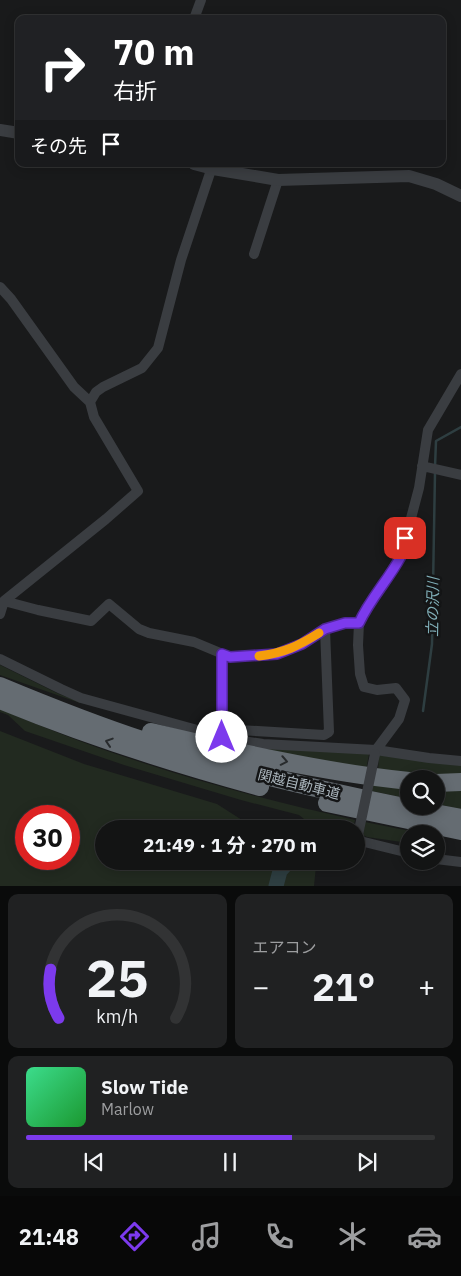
<!DOCTYPE html>
<html lang="ja">
<head>
<meta charset="utf-8">
<style>
	body { margin:0; font-family:"IBM Plex Sans","Noto Sans JP",sans-serif; background:#202122; color:#f1f3f6; height:100vh; display:flex; flex-direction:column; font-size:19px; white-space:nowrap }
	* { box-sizing:border-box; margin:0 }
	p { font-size:16px; color:#9d9ea0 }
	.icon { flex:none; width:28px; height:28px; fill:none; stroke:currentColor; stroke-width:2; stroke-linecap:round; stroke-linejoin:round }
	.map { position:relative; height:886px; overflow:hidden }
	.sheet { display:flex; flex-direction:column; gap:8px; padding:8px; background:#0a0b0b; flex:1 }
	.sheet>* { flex:none }
	.hud { position:absolute; left:15px; top:15px; width:431px; height:152px; border-radius:10px; box-shadow:0 2px 12px #0003,0 0 0 1px #323334; background:#202124; color:#fff; overflow:hidden }
	.tools { position:absolute; left:400px; top:770px; display:grid; gap:10px }
	.tools a { display:grid; place-items:center; width:45px; height:45px; border-radius:50%; background:#131414; box-shadow:0 2px 12px #0003,0 0 0 1px #323334; font-size:25px }
	.speed { position:absolute; left:15px; top:805px; display:flex; gap:10px; font-size:25px; font-weight:700; text-align:center }
	.speed>* { display:grid; place-content:center; width:65px; height:65px; border-radius:50%; background:#131414; box-shadow:0 2px 12px #0003,0 0 0 1px #323334; line-height:1 }
	.speed .limit { border:8px solid #d22; background:#fff; color:#111 }
	.pin { position:absolute; display:grid; place-items:center; width:42px; height:42px; color:#fff; margin:-21px; border-radius:10px; box-shadow:0 2px 8px #0006 }
	.me { position:absolute; width:55px; margin:-28px; rotate:0deg; stroke-linejoin:round; filter:drop-shadow(0 0 4px #0008) }
	.turn { display:flex; align-items:center; gap:18px; height:105px; padding:0 15px; font-size:22px }
	.turn .icon { width:65px; height:65px; stroke-width:2.5 }
	.turn b { display:block; font-size:35px; line-height:42px }
	.then { display:flex; align-items:center; height:48px; padding:0 15px; background:#0003; gap:10px; font-size:19px }
	.big { font-size:38px; font-weight:700; line-height:1.1 }
	.sheet .card { flex:1; display:flex; flex-direction:column; justify-content:center; gap:8px; min-width:0; padding:0 18px; border-radius:10px; background:#202122 }
	.sheet .dial { align-items:center; gap:0 }
	.dial svg { height:130px; overflow:visible; fill:none; stroke:#323334; stroke-width:7; stroke-linecap:round; text-anchor:middle }
	.dial text { fill:#f1f3f6; stroke:none }
	.song { display:flex; align-items:center; gap:15px }
	.cover { width:60px; height:60px; border-radius:8px; background:linear-gradient(135deg,hsl(150 70% 55%),hsl(130 70% 35%)) }
	.played { height:5px; border-radius:2px; background:linear-gradient(90deg,#7c3aed 65%,#323334 65%) }
	.keys { display:flex; justify-content:space-around; direction:ltr }
	.heat { display:flex; justify-content:space-between; align-items:center; font-size:28px; direction:ltr }
	.sheet .tiles { flex:1; display:grid; gap:8px; grid-template-columns:1fr 1fr }
	.card:last-child { grid-column:span 2 }
	.trip { position:absolute; left:95px; top:820px; width:270px; height:50px; border-radius:25px; background:#131414; box-shadow:0 2px 12px #0003,0 0 0 1px #323334; font-weight:700; line-height:50px; text-align:center }
	.menu { display:flex; height:80px; justify-content:space-around; align-items:center; background:#080808; color:#9d9ea0 }
	.menu .icon { width:35px; height:35px }
	.menu .selected { color:#7c3aed }
	.menu b { font-size:22px; color:#f1f3f6 }
	.map>svg:first-child { display:block }
	.green { fill:#222a20; fill-rule:evenodd }
	.lines { fill:none; stroke-linecap:round; stroke-linejoin:round }
	.stream { stroke:#2e3e41; stroke-width:2.5 }
	.river { stroke:#2e3e41; stroke-width:15 }
	.minor { stroke:#3a3d41; stroke-width:10 }
	.tertiary { stroke:#3a3d41; stroke-width:12 }
	.motorway { stroke:#656c72; stroke-width:18 }
	.minor-bridge { stroke:#3a3d41; stroke-width:10 }
	.oneway { stroke:#282b2d }
	.route-casing { stroke:#51269a; stroke-width:12 }
	.route { stroke:#7c3aed; stroke-width:9 }
	.slow { stroke:#f59e0b; stroke-width:9 }
	.labels { text-anchor:middle; stroke-width:5; stroke-linejoin:round; paint-order:stroke }
	.street-label { font-size:14px; fill:#aab5bc; stroke:#141516 }
	.water-label { font-size:15px; font-style:italic; fill:#80afb8; stroke:#141516 }
</style>
</head>
<body>
<div class="map">
<svg width="461" height="886" viewBox="0 0 461 886">
	<rect width="100%" height="100%" fill="#191a1b"/>
	<path class="green" d="M0,665L59,694L80,702V703L0,675Z
		M0,709C43,727 87,745 131,759C205,784 279,803 355,820L353,829H325L313,826L299,815L241,800L124,765L25,731L8,715L0,712Z
		M0,731L84,764L217,804L256,829H104V861H308L316,866L314,886H0ZM26,816H69V859H26Z
		M253,746L369,754L366,770L328,764Z
		M379,755L461,765V776L421,777L378,772Z
		M373,784L409,788V799L372,791Z
		M461,789V809L436,804V790Z
		M365,822L425,834H409V843L367,837L363,835Z"/>
	<g class="lines">
		<path class="stream" d="M435,467L436,441L461,427
			M423,711L432,644L435,473"/>
		<path class="river" d="M276,886L280,871L289,861"/>
		<path class="minor" d="M194,19L201,0
			M254,254L278,180
			M0,287L11,299L74,387L90,402
			M422,466L461,475
			M4,601L38,610L91,621L109,604L139,629L149,633L194,642L230,657L277,654L302,644L325,629L345,623H359
			M0,614L4,601L106,519L138,491L94,417L90,402L96,392L103,387L142,368L158,348L181,260L213,164
			M0,659L61,689L81,698L230,739L263,744L376,750L429,758L461,761
			M222,737V654
			M230,739L239,730L324,735L329,732L325,629
			M375,754L376,750L399,719L405,700L396,688L377,690L364,687L360,674L358,645L359,623L366,608L376,595L401,556L419,488L428,430L461,374
			M356,840L409,853
			M436,859L461,862"/>
		<path class="tertiary" d="M0,130L19,133
			M194,164L213,169L278,180L409,176L436,184L461,196"/>
		<path class="motorway" d="M0,686C48,706 96,725 145,741C248,775 355,798 461,818
			M0,700C85,735 172,763 260,787
			M151,732C236,752 322,772 409,781
			M436,783L461,782
			M327,803L461,831"/>
		<path class="minor-bridge" d="M358,835L375,754"/>
	</g>
	<defs><path id="oneway-chevron" d="M-2-3.5L2.5 0L-2 3.5" fill="none" stroke-width="1.6" stroke-linecap="round" stroke-linejoin="round" transform="scale(1.25)"/></defs>
	<g class="oneway">
		<use href="#oneway-chevron" transform="translate(109 742) rotate(-162)"/>
		<use href="#oneway-chevron" transform="translate(284 761) rotate(11)"/>
	</g>
	<g class="lines">
		<g class="route-casing">
			<path id="route" d="M222,737V654L230,657L277,654L302,644L325,629L345,623H359C370,599 388,580 400,558C403,552 404,544 405,538"/>
		</g>
		<use href="#route" class="route"/>
		<path class="slow" d="M259,656C284,653 298,646 319,633"/>
	</g>
	<g class="labels">
		<g class="street-label">
			<text transform="translate(299 784) rotate(14)" y="5">関越自動車道</text>
		</g>
		<g class="water-label">
			<text transform="translate(433 607) rotate(-89)" y="5">立の沢川</text>
		</g>
	</g>
</svg>
<div class="tools">
<a><svg class="icon" aria-label="search" viewBox="0 0 24 24"><circle cx="10" cy="10" r="6"/><path d="M15 15l6 6"/></svg></a>
<a><svg class="icon" aria-label="layers" viewBox="0 0 24 24"><path d="M12 4l9 5-9 5-9-5zM3 14l9 5 9-5"/></svg></a>
</div>
<div class="speed"><div class="limit">30</div></div>
<div class="pin" style="left:405px;top:538px;background:#d93025"><svg class="icon" aria-label="arrive" viewBox="0 0 24 24"><path d="M6 21V4h12l-3 4 3 4H6"/></svg></div>
<svg class="me" style="left:222px;top:737px" viewBox="-20 -20 40 40"><circle r="19" fill="#fff"/><path d="M0-13L10 11 0 6-10 11z" fill="#7c3aed"/></svg>
<div class="trip">21:49 · 1 分 · 270 m</div>
<div class="hud">
<div class="turn"><svg class="icon" aria-label="right" viewBox="0 0 24 24"><path d="M7 20v-9h11M14 6l5 5-5 5"/></svg><div><b>70 m</b>右折</div></div>
<div class="then">その先<svg class="icon" aria-label="arrive" viewBox="0 0 24 24"><path d="M6 21V4h12l-3 4 3 4H6"/></svg></div>
</div>
</div>
<section class="sheet">
<div class="tiles">
<div class="card dial"><svg viewBox="0 0 100 80">
<path d="M14 69A42 42 0 1 1 86 69"/>
<path d="M14 69A42 42 0 0 1 9 39" stroke="#7c3aed"/>
<text x="50" y="56" font-size="32" font-weight="700">25</text>
<text x="50" y="72" font-size="11">km/h</text>
</svg></div>
<div class="card"><p>エアコン</p>
<div class="heat"><a>−</a><b class="big">21°</b><a>+</a></div>
</div>
<div class="card">
<div class="song"><i class="cover"></i><div><b>Slow Tide</b><p>Marlow</p></div></div>
<div class="played"></div>
<div class="keys"><svg class="icon" aria-label="previous" viewBox="0 0 24 24"><path d="M18 5L8 12l10 7zM5 5v14"/></svg><svg class="icon" aria-label="pause" viewBox="0 0 24 24"><path d="M8 5v14M16 5v14"/></svg><svg class="icon" aria-label="next" viewBox="0 0 24 24"><path d="M6 5l10 7-10 7zM19 5v14"/></svg></div>
</div>
</div>
</section>
<nav class="menu">
<b>21:48</b>
<svg class="icon selected" aria-label="directions" viewBox="0 0 24 24"><path d="M12 3l9 9-9 9-9-9zM9 14v-3h6M13 9l2 2-2 2"/></svg>
<svg class="icon" aria-label="music" viewBox="0 0 24 24"><path d="M9 18V5l10-2v13"/><circle cx="6" cy="18" r="3"/><circle cx="16" cy="16" r="3"/></svg>
<svg class="icon" aria-label="phone" viewBox="0 0 24 24"><path d="M5 4h4l2 5-3 2q2 4 5 5l2-3 5 2v4C11 20 4 13 5 4z"/></svg>
<svg class="icon" aria-label="climate" viewBox="0 0 24 24"><path d="M12 3v18M4 7l16 10M4 17L20 7"/></svg>
<svg class="icon" aria-label="car" viewBox="0 0 24 24"><path d="M5 17H2v-5l4-1 3-4h7l3 4 3 1v5h-3M9 17h6M6 11h13"/><circle cx="7" cy="17" r="2"/><circle cx="17" cy="17" r="2"/></svg>
</nav>
</body>
</html>
